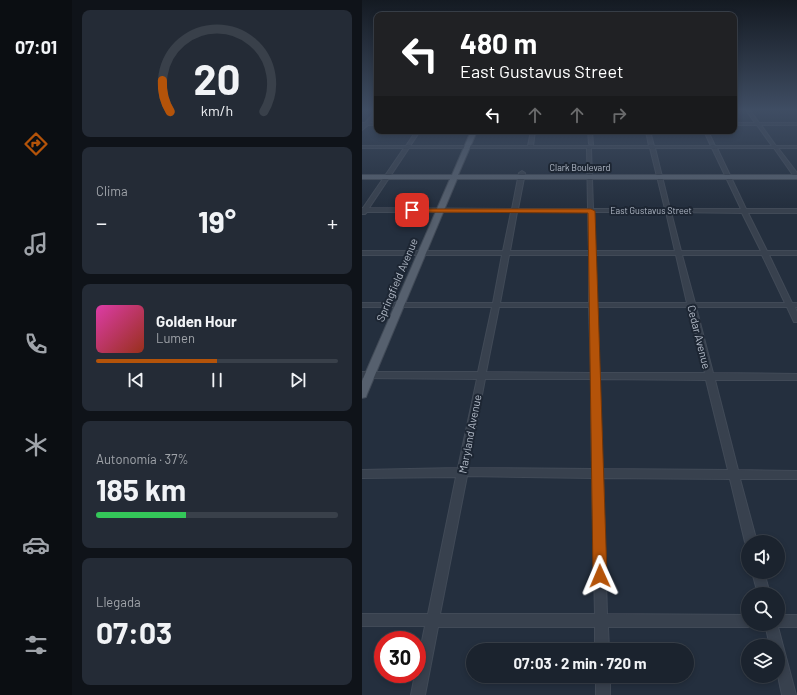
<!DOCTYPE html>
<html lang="es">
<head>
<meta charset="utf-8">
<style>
	body { margin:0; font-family:Barlow,sans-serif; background:#242b36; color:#f1f3f6; height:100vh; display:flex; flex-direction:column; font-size:15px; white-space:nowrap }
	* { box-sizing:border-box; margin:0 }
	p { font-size:13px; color:#a0a4aa }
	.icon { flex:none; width:22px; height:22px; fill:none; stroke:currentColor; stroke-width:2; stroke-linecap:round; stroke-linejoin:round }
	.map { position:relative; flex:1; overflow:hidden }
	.side { display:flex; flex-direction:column; gap:10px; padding:10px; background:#0f1319; width:290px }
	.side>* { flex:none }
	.top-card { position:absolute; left:12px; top:12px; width:363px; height:122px; border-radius:8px; box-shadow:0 2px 6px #0003,0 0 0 1px #39404a; background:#202124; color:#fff; overflow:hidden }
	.tools { position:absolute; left:379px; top:535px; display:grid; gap:8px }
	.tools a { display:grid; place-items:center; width:44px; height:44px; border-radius:50%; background:#1b232e; box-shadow:0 2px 6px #0003,0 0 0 1px #39404a; font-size:20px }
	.speed { position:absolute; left:12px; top:631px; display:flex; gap:8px; font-size:20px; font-weight:700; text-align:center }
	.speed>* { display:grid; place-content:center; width:52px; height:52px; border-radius:50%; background:#1b232e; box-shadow:0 2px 6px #0003,0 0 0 1px #39404a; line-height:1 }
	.speed .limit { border:6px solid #d22; background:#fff; color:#111 }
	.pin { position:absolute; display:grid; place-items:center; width:34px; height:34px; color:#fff; margin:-17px; border-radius:8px; box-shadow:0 2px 6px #0006 }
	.me { position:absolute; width:44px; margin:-22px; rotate:359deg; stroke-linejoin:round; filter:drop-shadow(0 0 3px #0008) }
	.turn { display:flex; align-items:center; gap:14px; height:84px; padding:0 20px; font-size:18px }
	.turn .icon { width:52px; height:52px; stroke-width:2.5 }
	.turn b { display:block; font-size:28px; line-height:34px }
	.lanes { display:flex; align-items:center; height:38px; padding:0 20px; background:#0003; justify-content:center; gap:20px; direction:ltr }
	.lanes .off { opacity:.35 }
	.big { font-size:30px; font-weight:700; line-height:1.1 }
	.side .card { flex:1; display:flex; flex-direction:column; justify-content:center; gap:6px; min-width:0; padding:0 14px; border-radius:8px; background:#242b36 }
	.side .dial { align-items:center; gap:0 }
	.dial svg { height:104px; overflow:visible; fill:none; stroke:#39404a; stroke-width:7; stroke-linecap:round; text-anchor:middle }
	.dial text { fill:#f1f3f6; stroke:none }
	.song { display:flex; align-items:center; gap:12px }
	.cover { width:48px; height:48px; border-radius:6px; background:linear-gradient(135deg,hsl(320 70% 55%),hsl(10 70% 35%)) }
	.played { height:4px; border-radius:2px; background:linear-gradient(90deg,#b45309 50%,#39404a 50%) }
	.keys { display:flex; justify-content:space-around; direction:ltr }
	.heat { display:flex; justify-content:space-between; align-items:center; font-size:22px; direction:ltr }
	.charge { height:6px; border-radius:3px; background:linear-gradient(90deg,#34c759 37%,#39404a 0) }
	.trip { position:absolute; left:104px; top:643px; width:228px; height:40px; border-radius:20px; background:#1b232e; box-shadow:0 2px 6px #0003,0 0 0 1px #39404a; font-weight:700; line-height:40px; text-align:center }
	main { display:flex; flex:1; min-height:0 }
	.tabs { display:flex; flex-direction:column; width:72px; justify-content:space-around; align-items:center; background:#0b0e12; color:#a0a4aa }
	.tabs .icon { width:28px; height:28px }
	.tabs .current { color:#b45309 }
	.tabs b { font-size:18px; color:#f1f3f6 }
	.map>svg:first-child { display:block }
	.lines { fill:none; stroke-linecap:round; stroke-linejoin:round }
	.minor-casing { stroke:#414a57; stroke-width:2 }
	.major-casing { stroke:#414a57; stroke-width:2 }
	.minor { fill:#38414e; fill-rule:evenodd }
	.major { fill:#56606e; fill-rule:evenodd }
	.route { fill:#b45309; stroke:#753606 }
	.labels { text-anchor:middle; stroke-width:4; stroke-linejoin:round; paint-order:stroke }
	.far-street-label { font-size:9px; fill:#b4bcc9; stroke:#1d2633 }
	.street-label { font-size:11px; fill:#b4bcc9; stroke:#1d2633 }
</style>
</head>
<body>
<main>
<nav class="tabs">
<b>07:01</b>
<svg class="icon current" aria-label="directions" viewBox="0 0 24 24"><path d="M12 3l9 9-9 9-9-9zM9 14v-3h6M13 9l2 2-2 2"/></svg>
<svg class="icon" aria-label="music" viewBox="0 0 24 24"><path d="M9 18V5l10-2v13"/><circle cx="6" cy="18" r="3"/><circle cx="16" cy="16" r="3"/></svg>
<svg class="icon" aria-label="phone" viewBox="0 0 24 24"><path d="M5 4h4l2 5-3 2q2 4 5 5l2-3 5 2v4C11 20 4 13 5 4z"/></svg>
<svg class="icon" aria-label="climate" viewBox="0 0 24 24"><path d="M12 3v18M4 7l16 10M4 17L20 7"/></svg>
<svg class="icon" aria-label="car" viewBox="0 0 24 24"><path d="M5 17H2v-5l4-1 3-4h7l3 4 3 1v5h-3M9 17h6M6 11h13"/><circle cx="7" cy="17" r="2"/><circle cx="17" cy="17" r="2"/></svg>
<svg class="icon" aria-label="filters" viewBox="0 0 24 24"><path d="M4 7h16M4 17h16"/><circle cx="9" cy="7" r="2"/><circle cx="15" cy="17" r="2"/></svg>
</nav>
<section class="side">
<div class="card dial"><svg viewBox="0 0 100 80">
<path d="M14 69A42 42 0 1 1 86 69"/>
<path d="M14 69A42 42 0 0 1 8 45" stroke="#b45309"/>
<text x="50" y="56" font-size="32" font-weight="700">20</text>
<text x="50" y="72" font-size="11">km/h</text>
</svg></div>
<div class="card"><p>Clima</p>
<div class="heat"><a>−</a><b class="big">19°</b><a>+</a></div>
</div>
<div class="card">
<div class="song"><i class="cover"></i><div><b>Golden Hour</b><p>Lumen</p></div></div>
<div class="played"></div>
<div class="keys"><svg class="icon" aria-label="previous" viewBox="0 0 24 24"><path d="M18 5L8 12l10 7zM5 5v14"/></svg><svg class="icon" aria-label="pause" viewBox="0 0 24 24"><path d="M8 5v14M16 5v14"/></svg><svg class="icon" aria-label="next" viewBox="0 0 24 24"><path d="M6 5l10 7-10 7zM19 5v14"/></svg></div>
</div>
<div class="card"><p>Autonomía · 37%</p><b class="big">185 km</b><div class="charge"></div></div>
<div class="card"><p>Llegada</p><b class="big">07:03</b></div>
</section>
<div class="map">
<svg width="435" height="695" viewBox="0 0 435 695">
	<rect width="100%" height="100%" fill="#242f3e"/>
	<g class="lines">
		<g class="minor-casing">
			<path id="minor" d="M384,110H388L397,123H435V125H399L414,146H435V148H416L435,173V179L433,178L412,148H355L384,209H435V213H386L405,251H435V255H407L430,303H435V307H433L435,312V322H432L425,307H334L351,373L435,374V380H353L376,470L435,471V479H378L395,542H386V546L383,542L368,479L241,478L245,614L386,615V624H391L390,625L386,627H246L247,650H233V627H76L63,695H49L53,674H55V666L63,626H0V614H66L94,477L0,478V470L96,468L115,379L0,378V372H116L130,307H0V303H131L140,255H0V251H141L149,212H5L3,214H0V208H1L42,148H0V146H44L54,131H58L48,146H166L169,131H173L171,146H287L284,131H288L292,146H349L342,131H346L353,146H410L395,125H372V123H393ZM47,148H225L226,209H156L163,173L160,171L157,173L150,209L7,208ZM229,148H288L303,209H231ZM293,148H350L379,209H308ZM155,212H226L227,251H148ZM232,212H304L313,251H233ZM309,212L380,213L399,251H319ZM147,255H227V303H138ZM233,255H314L325,303H235ZM320,255H400L423,303H333ZM137,307H227L229,373L124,372ZM235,307H327L343,373H237ZM123,379H229L230,469L106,468ZM237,379L344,380L366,470L240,469ZM105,476L230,478L233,614H78Z
				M14,111H15V114L8,123H15V125H6L0,130V123H3Z
				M226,131H230L231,145L227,144Z
				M390,572H402L408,594H396Z
				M416,615H435V627H416L434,695H420L416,676V646H408L403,624H416Z
				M234,676H248V695H234Z"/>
		</g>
		<g class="major-casing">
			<path id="major" d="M109,131H115L96,175H435V179H95L5,394L4,397L0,398V381L88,179H0V175H90Z"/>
		</g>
		<use href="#minor" class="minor"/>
		<use href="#major" class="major"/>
	</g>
	<linearGradient id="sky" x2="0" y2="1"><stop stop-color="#141a22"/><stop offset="0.53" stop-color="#3f4d63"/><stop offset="1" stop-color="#3f4d63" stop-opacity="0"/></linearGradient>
	<rect width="435" height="207" fill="url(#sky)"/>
	<path class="route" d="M48,209H229L233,211L245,576L243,581L238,583L233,581L231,576L226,213L50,212L47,210Z"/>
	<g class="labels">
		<g class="far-street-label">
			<text x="218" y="171">Clark Boulevard</text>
			<text x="289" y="214">East Gustavus Street</text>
		</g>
		<g class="street-label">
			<text transform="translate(35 280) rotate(-67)" y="4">Springfield Avenue</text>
			<text transform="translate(337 337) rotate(76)" y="4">Cedar Avenue</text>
			<text transform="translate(108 434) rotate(-79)" y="4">Maryland Avenue</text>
		</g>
	</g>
</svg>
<div class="tools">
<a><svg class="icon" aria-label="sound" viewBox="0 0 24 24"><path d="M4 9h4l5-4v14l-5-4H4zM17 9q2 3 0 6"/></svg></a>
<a><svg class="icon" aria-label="search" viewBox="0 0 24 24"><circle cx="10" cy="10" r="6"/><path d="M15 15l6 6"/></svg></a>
<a><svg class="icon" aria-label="layers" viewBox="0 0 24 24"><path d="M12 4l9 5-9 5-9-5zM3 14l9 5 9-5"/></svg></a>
</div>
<div class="speed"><div class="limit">30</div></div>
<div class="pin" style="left:50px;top:210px;background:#d93025"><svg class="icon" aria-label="arrive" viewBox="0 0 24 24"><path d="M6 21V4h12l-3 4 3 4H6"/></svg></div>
<svg class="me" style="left:238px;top:576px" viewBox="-20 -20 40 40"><path d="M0-17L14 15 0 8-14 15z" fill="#b45309" stroke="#fff" stroke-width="4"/></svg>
<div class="trip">07:03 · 2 min · 720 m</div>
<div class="top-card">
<div class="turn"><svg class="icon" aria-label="left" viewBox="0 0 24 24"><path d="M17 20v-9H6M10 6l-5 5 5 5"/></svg><div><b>480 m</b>East Gustavus Street</div></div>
<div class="lanes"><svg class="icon" aria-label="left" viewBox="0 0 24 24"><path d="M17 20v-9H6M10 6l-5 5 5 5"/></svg><svg class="icon off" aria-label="ahead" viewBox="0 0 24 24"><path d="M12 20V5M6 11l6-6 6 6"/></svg><svg class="icon off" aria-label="ahead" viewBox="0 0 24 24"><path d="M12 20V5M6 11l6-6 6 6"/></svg><svg class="icon off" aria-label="right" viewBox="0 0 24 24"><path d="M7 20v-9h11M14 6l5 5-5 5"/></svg></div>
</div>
</div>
</main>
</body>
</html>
